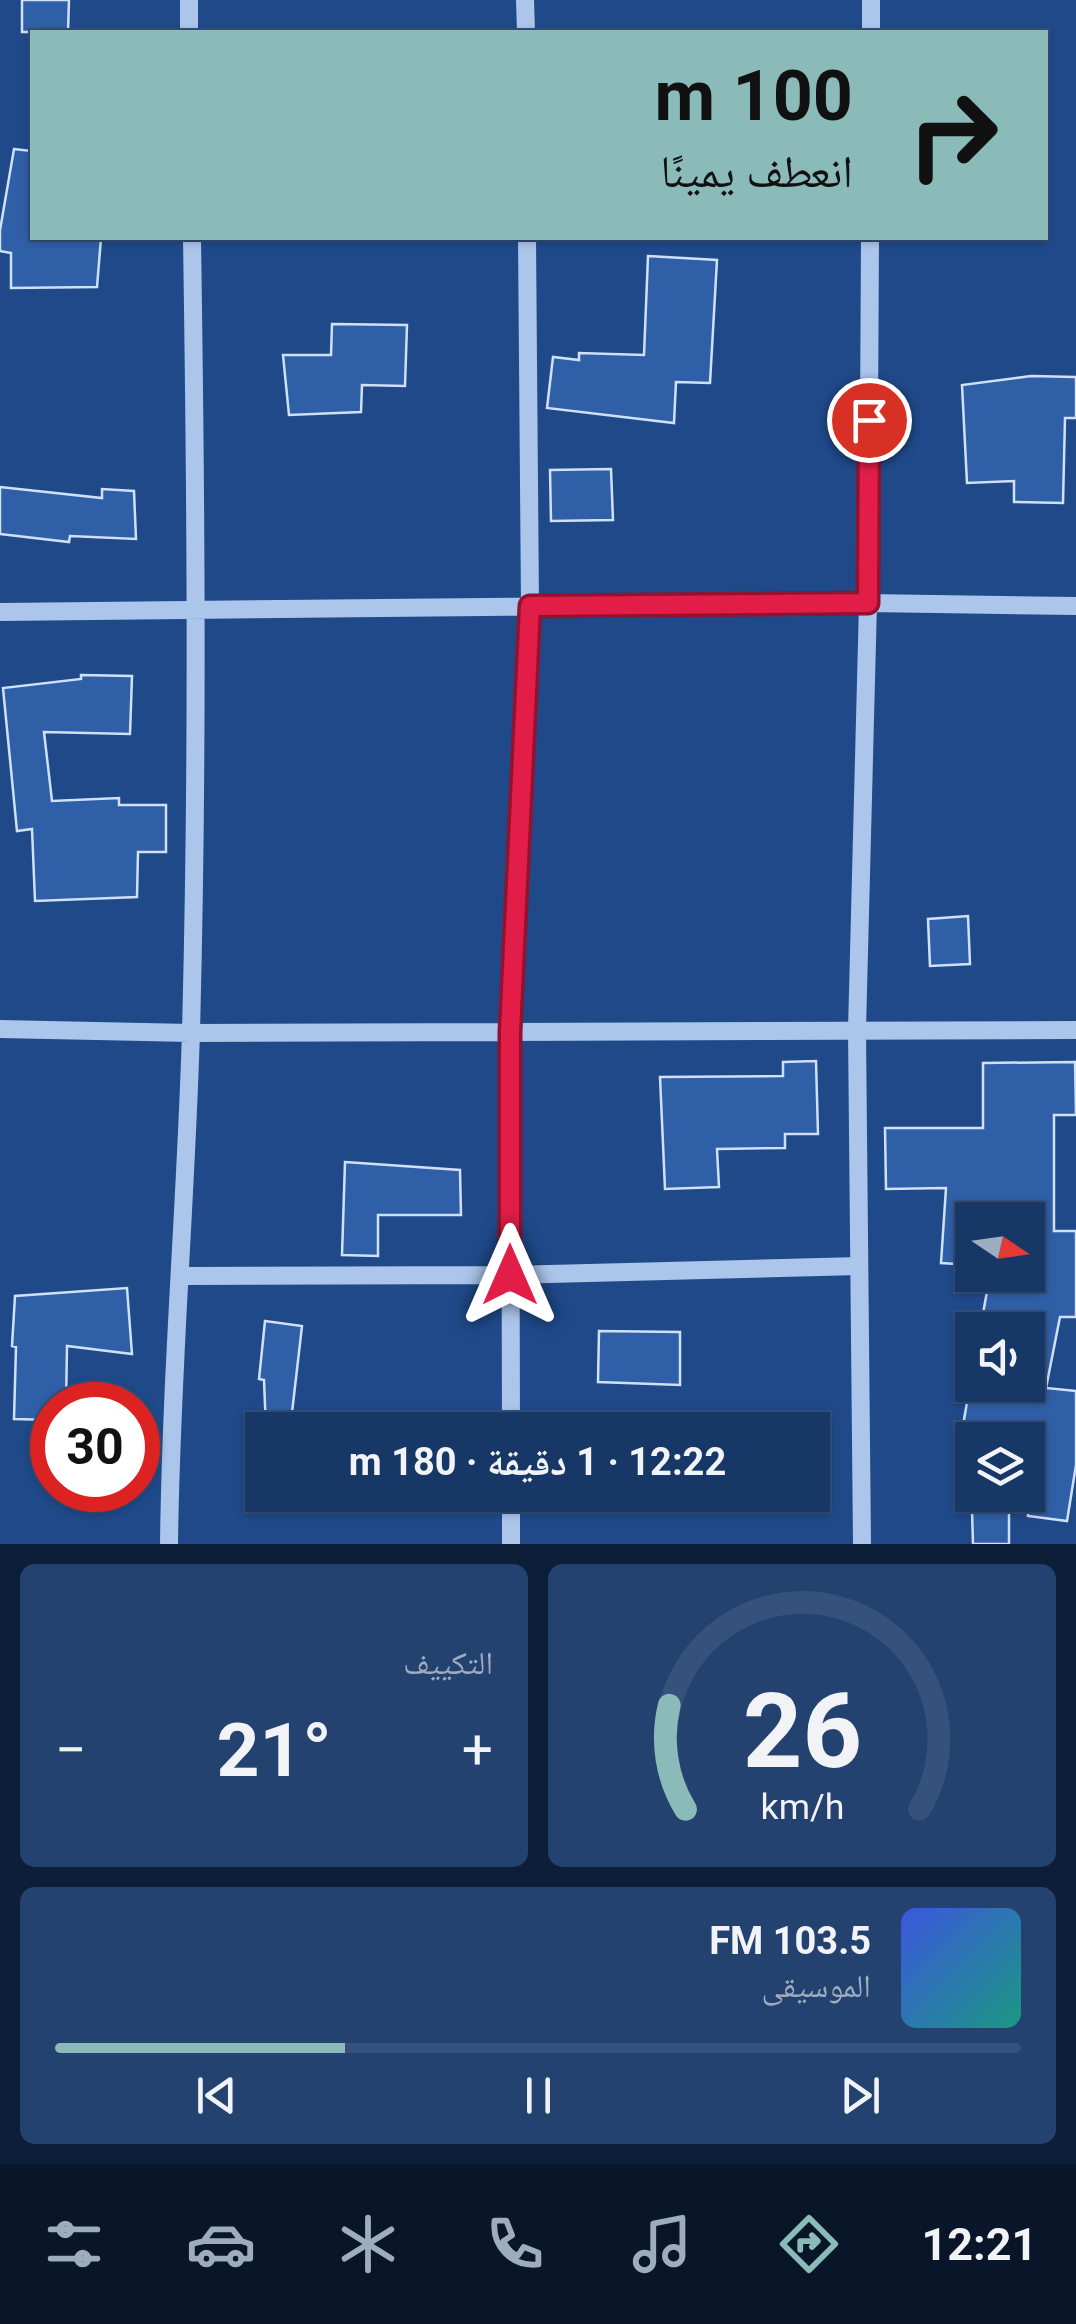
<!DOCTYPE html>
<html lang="ar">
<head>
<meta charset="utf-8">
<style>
	body { margin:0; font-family:Roboto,"Noto Naskh Arabic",sans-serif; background:#244270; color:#f1f3f6; direction:rtl; height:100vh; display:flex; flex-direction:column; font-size:38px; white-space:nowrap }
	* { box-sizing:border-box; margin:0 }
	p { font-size:32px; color:#9eacc0 }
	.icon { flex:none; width:55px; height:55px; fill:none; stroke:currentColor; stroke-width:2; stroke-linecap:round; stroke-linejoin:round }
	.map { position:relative; height:1544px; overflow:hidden; direction:ltr }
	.panel { display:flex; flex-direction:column; gap:20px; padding:20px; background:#0d1e39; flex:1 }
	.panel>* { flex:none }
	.guide { position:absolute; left:30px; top:30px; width:1018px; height:210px; border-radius:0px; box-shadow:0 2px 8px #0004,0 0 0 2px #36517b; direction:rtl; background:#8bbbb9; color:#111; overflow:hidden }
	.needle { width:65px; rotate:103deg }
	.controls { position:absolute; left:955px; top:1202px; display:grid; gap:20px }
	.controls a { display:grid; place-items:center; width:90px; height:90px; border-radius:0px; background:#173767; box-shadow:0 2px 8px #0004,0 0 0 2px #36517b; font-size:50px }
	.speed { position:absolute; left:30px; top:1382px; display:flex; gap:20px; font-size:50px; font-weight:700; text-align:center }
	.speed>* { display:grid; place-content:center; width:130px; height:130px; border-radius:50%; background:#173767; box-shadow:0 2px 8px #0004,0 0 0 2px #36517b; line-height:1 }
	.speed .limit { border:15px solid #d22; background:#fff; color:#111 }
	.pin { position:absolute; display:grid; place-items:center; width:85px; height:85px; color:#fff; margin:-42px; border:5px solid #fff; border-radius:50%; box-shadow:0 2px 10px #0007 }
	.me { position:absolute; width:110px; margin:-55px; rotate:0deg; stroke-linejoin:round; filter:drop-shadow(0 0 8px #0008) }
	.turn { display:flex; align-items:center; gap:35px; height:210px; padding:0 30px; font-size:45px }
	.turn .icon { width:130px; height:130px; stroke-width:2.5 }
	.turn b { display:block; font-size:70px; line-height:85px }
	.big { font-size:75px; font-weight:700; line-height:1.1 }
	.panel .card { flex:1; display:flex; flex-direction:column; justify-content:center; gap:15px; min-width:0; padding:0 35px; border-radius:15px; background:#244270 }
	.panel .dial { align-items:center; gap:0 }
	.dial svg { height:260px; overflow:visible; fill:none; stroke:#36517b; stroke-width:7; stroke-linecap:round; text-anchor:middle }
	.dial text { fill:#f1f3f6; stroke:none }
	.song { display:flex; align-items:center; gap:30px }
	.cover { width:120px; height:120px; border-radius:15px; background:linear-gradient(135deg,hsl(230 70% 55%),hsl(170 70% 35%)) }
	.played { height:10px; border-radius:5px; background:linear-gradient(90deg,#8bbbb9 30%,#36517b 30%) }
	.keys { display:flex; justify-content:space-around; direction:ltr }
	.heat { display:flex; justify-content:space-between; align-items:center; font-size:55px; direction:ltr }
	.panel .tiles { flex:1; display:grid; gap:20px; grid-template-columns:1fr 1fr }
	.card:last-child { grid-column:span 2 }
	.trip { position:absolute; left:245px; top:1412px; width:585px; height:100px; border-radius:0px; background:#173767; box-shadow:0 2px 8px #0004,0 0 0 2px #36517b; font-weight:700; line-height:100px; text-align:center; direction:rtl }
	.dock { display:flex; height:160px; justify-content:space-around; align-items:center; background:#091629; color:#9eacc0 }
	.dock .icon { width:70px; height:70px }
	.dock .on { color:#8bbbb9 }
	.dock b { font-size:45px; color:#f1f3f6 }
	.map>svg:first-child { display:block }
	.building { fill:#2f5fa7; stroke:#d0e0f8; stroke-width:2.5 }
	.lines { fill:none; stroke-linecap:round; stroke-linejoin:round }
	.minor { stroke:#abc5eb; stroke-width:18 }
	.route-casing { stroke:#92132f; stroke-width:25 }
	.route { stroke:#e11d48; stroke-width:18 }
</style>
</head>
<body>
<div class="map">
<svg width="1076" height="1544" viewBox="0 0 1076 1544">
	<rect width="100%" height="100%" fill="#1f4989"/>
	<path class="building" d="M22,0H69L68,32H22Z
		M14,149L32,151V238H101L97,287L11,288V253L0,251V230Z
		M648,256L717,260L710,383L676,382L674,423L547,408L553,357L579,360V353L644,355Z
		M332,324L407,325L405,386L362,385L361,412L289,415L283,355H331Z
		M1031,376L1076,377V418H1065L1063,503L1014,502V481L967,483L962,385Z
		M611,469L613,520L551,521L550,470Z
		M0,487L102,498V489L134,491L136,539L70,536L69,542L0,534Z
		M81,675L132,676L130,734L44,732L52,801L119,798V805H166V852H138L137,897L35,901L32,829L17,831L3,688L81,679Z
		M968,916L970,964L930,966L928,919Z
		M816,1061L818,1134H785V1148L717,1149L719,1187L665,1189L660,1077L783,1076V1062Z
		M1075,1062L1076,1115H1054V1231H1076V1317H1060L1046,1388L1076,1391V1465L1067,1521L1028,1516V1440L962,1431L972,1374V1385H1028V1330H980L990,1275H1028V1220H972V1265L941,1263L946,1188L886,1189L885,1128H983V1063Z
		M345,1162L460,1170L461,1215H378V1256L342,1255Z
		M127,1288L132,1354L67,1346L66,1405H52V1420L14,1419L16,1347L12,1346L15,1296Z
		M265,1321L302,1326L290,1430H266L264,1380L259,1379Z
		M599,1331L680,1332V1385L598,1382Z
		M1009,1510V1544H973L972,1511Z"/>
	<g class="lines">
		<path class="minor" d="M189,0V32
			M525,0L526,32
			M871,32V0
			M0,612L868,603L1076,606
			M0,1029L191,1033L1076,1030
			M180,1276L510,1275L859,1266
			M511,1430L510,1032L530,606L527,238
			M511,1495V1544
			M169,1544C171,1373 186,1202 191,1031C198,766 196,502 192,238
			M862,1544L857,1030L868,603L870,238"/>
	</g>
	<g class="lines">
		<g class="route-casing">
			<path id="route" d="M510,1275V1032L530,606L868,603L869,420"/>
		</g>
		<use href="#route" class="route"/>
	</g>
</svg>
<div class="controls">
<a><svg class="needle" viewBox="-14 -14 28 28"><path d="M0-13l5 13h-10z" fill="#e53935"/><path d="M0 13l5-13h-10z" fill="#9eacc0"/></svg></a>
<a><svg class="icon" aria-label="sound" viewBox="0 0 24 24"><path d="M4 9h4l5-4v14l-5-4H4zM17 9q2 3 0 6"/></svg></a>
<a><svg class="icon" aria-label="layers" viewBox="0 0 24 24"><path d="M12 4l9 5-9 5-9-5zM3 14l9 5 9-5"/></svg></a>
</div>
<div class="speed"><div class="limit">30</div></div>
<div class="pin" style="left:869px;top:420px;background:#d93025"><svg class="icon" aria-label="arrive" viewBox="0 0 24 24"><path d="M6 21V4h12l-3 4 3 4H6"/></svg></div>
<svg class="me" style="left:510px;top:1275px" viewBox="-20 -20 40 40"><path d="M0-17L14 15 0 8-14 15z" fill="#e11d48" stroke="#fff" stroke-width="4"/></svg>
<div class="trip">12:22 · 1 دقيقة · 180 m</div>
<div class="guide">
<div class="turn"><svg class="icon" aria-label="right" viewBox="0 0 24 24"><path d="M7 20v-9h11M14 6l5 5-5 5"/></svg><div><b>100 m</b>انعطف يمينًا</div></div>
</div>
</div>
<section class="panel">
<div class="tiles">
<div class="card dial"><svg viewBox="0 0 100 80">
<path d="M14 69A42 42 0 1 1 86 69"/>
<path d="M14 69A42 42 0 0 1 9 37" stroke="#8bbbb9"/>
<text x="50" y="56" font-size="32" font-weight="700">26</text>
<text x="50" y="72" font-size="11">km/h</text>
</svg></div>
<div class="card"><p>التكييف</p>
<div class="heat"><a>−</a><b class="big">21°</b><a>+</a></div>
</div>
<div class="card">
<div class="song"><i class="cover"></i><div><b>103.5 FM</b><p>الموسيقى</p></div></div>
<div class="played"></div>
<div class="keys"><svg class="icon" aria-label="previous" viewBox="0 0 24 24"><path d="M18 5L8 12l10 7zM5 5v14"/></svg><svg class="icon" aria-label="pause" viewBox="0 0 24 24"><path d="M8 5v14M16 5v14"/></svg><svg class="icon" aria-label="next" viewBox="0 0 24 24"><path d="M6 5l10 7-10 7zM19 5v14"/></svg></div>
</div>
</div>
</section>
<nav class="dock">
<b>12:21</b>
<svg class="icon on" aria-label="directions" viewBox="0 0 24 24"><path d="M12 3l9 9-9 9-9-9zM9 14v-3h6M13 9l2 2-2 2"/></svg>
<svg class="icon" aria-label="music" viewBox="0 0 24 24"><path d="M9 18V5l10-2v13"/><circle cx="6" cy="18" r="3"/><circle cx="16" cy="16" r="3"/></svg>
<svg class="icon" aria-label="phone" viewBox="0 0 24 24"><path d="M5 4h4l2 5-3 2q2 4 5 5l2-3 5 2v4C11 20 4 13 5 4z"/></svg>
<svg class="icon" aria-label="climate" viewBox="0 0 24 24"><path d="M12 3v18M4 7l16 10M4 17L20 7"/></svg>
<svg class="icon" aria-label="car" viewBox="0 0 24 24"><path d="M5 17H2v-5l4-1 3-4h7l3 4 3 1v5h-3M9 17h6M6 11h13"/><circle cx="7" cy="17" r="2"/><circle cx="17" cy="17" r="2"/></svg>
<svg class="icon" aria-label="filters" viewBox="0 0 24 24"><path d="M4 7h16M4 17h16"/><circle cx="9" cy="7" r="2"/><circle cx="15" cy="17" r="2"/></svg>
</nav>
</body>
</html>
